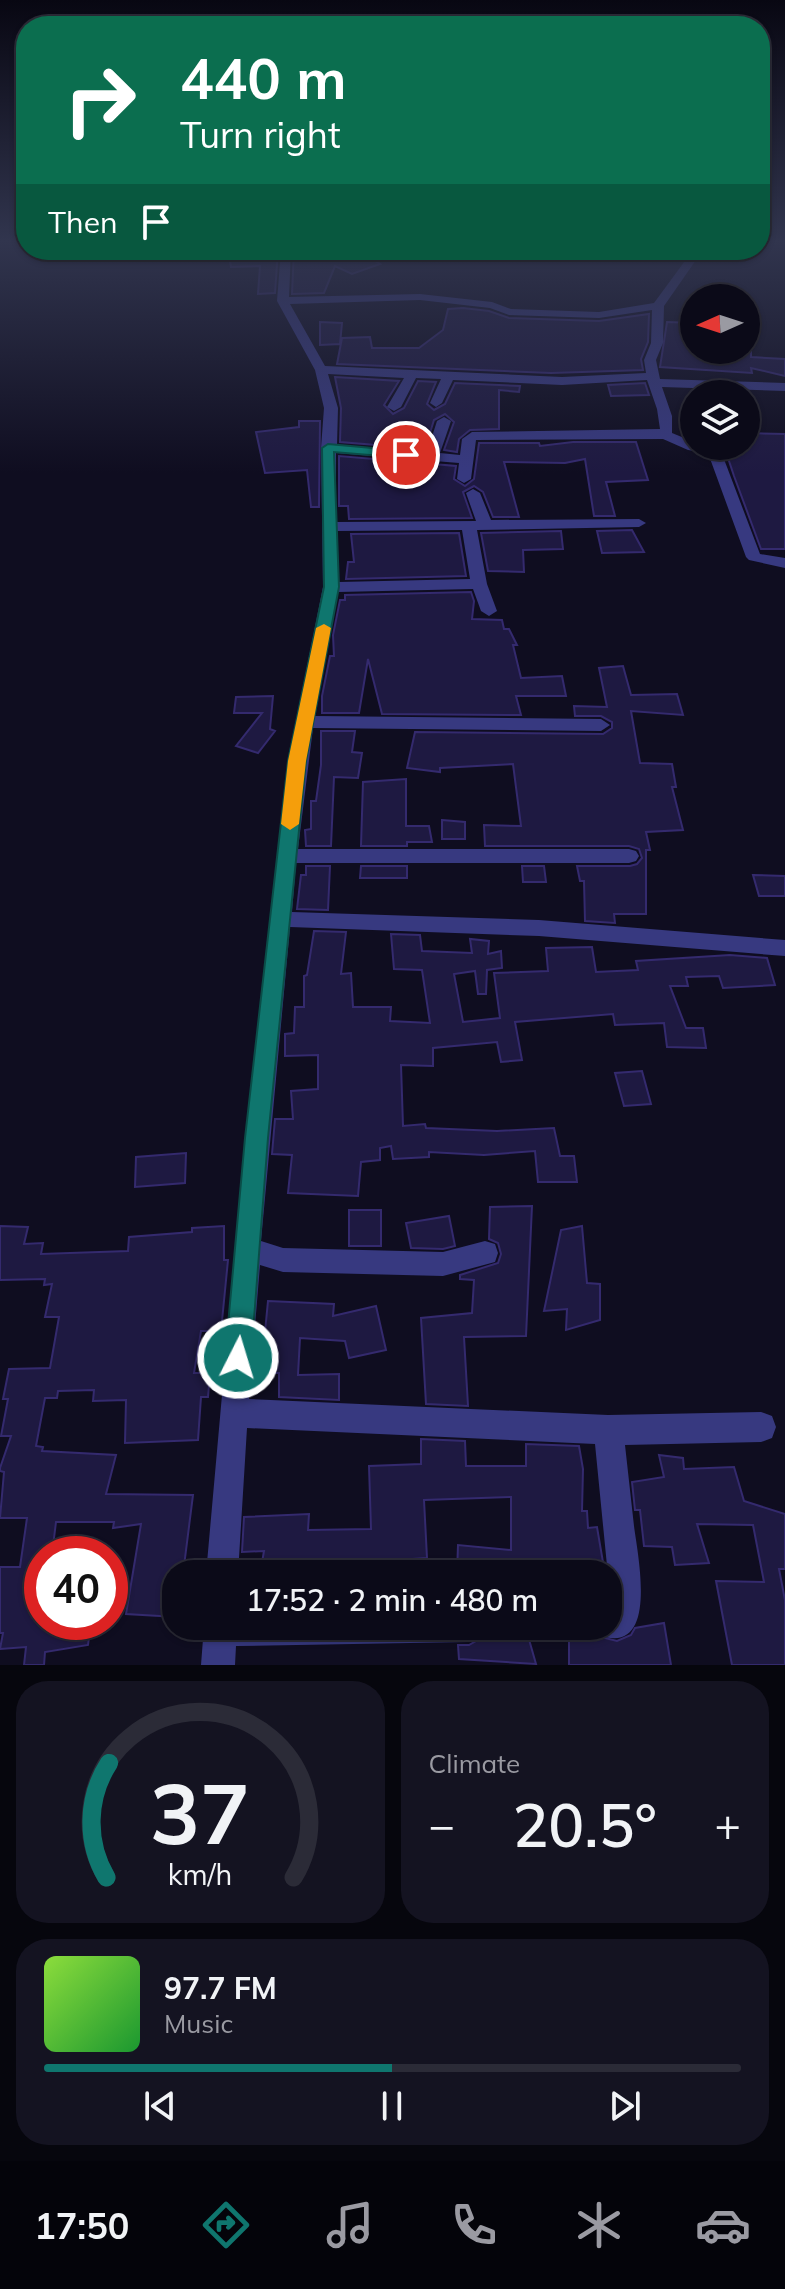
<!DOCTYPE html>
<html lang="en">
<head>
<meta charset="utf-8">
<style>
	body { margin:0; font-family:Mulish,sans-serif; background:#141321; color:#f1f3f6; height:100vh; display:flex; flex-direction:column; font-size:30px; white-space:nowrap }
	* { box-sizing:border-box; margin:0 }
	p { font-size:26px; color:#9a9aa2 }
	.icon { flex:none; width:44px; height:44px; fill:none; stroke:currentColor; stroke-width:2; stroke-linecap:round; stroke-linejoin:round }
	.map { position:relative; height:1665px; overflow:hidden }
	.panel { display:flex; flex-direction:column; gap:16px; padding:16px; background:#06060d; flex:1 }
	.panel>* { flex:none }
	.hud { position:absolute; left:16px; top:16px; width:754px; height:244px; border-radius:32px; box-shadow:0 2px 6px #0004,0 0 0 2px #2b2b37; background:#0b6e4f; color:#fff; overflow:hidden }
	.needle { width:52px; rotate:267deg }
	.buttons { position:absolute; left:680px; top:284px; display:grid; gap:16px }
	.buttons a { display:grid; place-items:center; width:80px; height:80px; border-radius:50%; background:#0b0a18; box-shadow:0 2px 6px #0004,0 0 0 2px #2b2b37; font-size:40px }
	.speed { position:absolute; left:24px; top:1536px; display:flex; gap:16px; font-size:40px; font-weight:700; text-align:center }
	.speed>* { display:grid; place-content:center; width:104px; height:104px; border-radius:50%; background:#0b0a18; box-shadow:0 2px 6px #0004,0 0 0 2px #2b2b37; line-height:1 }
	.speed .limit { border:12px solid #d22; background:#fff; color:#111 }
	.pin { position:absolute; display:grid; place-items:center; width:68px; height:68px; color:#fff; margin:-34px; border:4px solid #fff; border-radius:50%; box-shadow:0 2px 8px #0007 }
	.me { position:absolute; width:88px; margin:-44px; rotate:5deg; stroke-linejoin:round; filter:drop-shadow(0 0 6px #0008) }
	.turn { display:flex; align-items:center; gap:28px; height:168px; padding:0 32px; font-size:36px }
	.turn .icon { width:104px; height:104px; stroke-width:2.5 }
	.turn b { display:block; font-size:56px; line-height:68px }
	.then { display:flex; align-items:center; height:76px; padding:0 32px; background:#0003; gap:16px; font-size:30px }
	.big { font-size:60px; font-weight:600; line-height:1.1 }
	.panel .card { flex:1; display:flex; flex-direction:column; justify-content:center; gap:12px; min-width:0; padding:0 28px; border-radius:32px; background:#141321 }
	.panel .dial { align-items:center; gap:0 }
	.dial svg { height:208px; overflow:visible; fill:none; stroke:#2b2b37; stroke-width:7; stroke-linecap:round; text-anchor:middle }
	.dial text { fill:#f1f3f6; stroke:none }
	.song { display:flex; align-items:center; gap:24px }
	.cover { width:96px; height:96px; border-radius:12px; background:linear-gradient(135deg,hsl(90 70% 55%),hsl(130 70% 35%)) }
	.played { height:8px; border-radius:4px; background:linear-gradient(90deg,#0f766e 50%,#2b2b37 50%) }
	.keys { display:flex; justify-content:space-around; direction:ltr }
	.heat { display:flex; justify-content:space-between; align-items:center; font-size:44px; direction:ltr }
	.panel .tiles { flex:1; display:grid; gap:16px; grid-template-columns:1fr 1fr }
	.card:last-child { grid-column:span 2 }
	.trip { position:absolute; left:162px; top:1560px; width:460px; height:80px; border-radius:32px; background:#0b0a18; box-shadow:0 2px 6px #0004,0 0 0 2px #2b2b37; font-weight:600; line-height:80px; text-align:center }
	.menu { display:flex; height:128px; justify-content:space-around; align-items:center; background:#04040a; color:#9a9aa2 }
	.menu .icon { width:56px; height:56px }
	.menu .current { color:#0f766e }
	.menu b { font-size:36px; color:#f1f3f6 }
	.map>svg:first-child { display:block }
	.building { fill:#1e1941; stroke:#342a6e; stroke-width:2 }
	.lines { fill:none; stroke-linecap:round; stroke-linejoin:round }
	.minor { fill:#373980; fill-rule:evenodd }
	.route { fill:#0f766e; stroke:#0a4d48; stroke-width:2 }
	.slow { fill:#f59e0b }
</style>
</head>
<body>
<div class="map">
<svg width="785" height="1665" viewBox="0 0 785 1665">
	<rect width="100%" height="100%" fill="#0f0d20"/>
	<path class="building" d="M228,250H278L275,293L258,294L260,266L231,267Z
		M294,250H373L368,256L380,264L352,274L335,266L324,293L292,294Z
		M463,308L489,311L509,318L599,321L649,314L648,342L641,359L643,370L551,373L337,364L342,338L370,337L372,348H419L443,330L448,309Z
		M320,322L342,323L340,344L320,345Z
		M667,322L694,323V350H751V357L785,359V376L751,368L752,373L660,367Z
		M335,377L399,381L384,405L393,414L404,408L418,381L436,382L427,404L434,410L445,404L455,383L520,386L519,392L499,390V429L470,430L459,439L457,452L444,450L454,422L445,414L434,420L425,449L340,442L341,408Z
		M645,383L649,395L611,396L608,385Z
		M299,421H320L319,507H311L307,470L265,473L256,432L299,427Z
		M746,433L785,434V549H761L734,476L724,446H746Z
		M573,442H636L648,480L606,482L615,516H594L585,459L565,463L504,462L519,517H493L483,492L474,486L463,492L472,518L349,519L348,506H339V456L456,466L454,479L465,486L474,479L479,443H539L540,446Z
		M632,530L644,552L602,553L597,531Z
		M561,531L563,549L523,550L524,572L488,571L481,533Z
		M459,533L466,576L346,579L348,562H354L351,534Z
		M471,592L474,601L472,619L502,620L504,629H509L517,645H513L521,678L562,676L566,696H516L521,715L382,714L368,659L359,713H322V696L330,656H334L333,635L340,600H345V595Z
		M623,666L631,695L677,694L683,715L631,711L640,763L672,764L676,787H672L683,830L646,832L650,850H646V914H614L615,923L585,921L584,881H580L577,866H630L637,864L642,858L639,849L629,846H485L484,825L521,826L513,764L440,768V772L407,768L415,732L603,734L612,728V722L601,716H575L574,706L607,707L599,668Z
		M273,696L270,729L275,731L258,753L236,746L262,713H234L236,697Z
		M321,731H355L352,752L362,753L358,778L334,777L331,846H306L305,830L311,829V801H316L321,765Z
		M406,779V826H429L432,842H407V846H361L363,782Z
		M442,820L465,822V839H442Z
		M306,866H330L328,910L297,909L301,875H306Z
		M361,866H407V878H360Z
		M522,866H544L546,882H523Z
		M753,875L785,876V896H759Z
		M314,931L346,932L341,974L351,973L353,1007H391L390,1021L430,1023L422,970L394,969L391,934L420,935L422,951L472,953L470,939L489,941L488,954L501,951L502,968L487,970L486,994H478L475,971L454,974L463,1022L500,1018L494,973L548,971L546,948L592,947L596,972L638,970L636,961L730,955L767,958L775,985L723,988L719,976L686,977L688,986H670L686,1028H703L706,1048L667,1047L664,1023L615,1025L613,1014L515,1022L522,1060L501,1062L497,1042L433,1048V1066L401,1065L403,1126L425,1124L426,1128L497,1131L554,1128L560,1156H574L577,1182H538L535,1151L484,1155L429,1152V1157L393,1159L391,1146L380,1148V1160L361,1162L358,1196L288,1193L292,1155L272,1154L275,1119H293L291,1091L318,1089V1055L285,1056V1034L294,1033L295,1007H304V976L307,975Z
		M642,1071L651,1104L624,1106L615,1073Z
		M186,1153L185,1183L135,1187L136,1157Z
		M532,1206L526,1336L464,1337L468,1406L426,1404L421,1318L472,1313L474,1280L460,1279V1275L498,1263L501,1254L498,1243L489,1239L490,1207Z
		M349,1210H381V1246H349Z
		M449,1216L455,1246L443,1249L411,1248L406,1223Z
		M0,1226L28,1227L24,1244L43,1243L41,1254L128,1251L129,1237L192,1232V1228L224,1226V1260H228L221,1331H201L194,1373H210L208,1397H201L198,1440L125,1443L126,1400L93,1401L94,1390L58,1391L57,1398H45L36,1446L43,1447L42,1451L116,1455L106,1494L193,1495L183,1574H176V1617L126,1614L141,1524L113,1528L114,1522H56L52,1554H42V1622H91L88,1645L45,1652L44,1665H24L26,1647L0,1649L3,1633H0V1567H20L27,1518H0L4,1472L0,1471V1468L11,1436H1L8,1399H3L9,1369L50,1368L59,1317H45L52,1284L44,1285L45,1279L0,1280Z
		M582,1226L587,1283L600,1284V1320L566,1330L567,1309L544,1311L561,1230Z
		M268,1301L334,1304L333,1316L376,1306L386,1350L349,1358L345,1341L300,1338L298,1375L339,1374V1400L279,1397V1373H261Z
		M421,1439L465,1441L466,1466H526V1444L579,1446L583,1469L582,1511H587L588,1528L597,1527L605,1574H457L458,1545L511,1550V1497L424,1500L427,1558L413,1559V1574H260L264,1551L242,1552L244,1517L309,1514L308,1530L371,1529L369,1466L421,1464Z
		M659,1455L683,1458L684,1469L734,1467L744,1501L785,1514V1569H779L785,1600V1665H732L716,1581L764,1582L753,1525L697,1524L709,1563L675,1565L672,1547L644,1546L640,1510H635L632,1482L664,1477Z
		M664,1623L671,1665H569V1638L593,1635L617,1641L631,1635L635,1628Z
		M528,1636L536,1664L459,1659L458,1645H469L483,1637Z"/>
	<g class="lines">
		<path class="minor" d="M281,250H291L289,297L420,294L492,302L511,309L599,312L654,303L693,250H703L664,306L663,343L656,360L660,379L785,383V391L662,387L672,416V433L694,442V446H719L760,554L785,558V568L749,560L746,557L708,453L688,450L663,439L476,440L471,479L464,483L457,479L459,463L336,453V522L476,521L466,493L473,489L480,493L491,520L639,519L646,523L639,527L477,530L487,584L497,611L489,616L481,611L473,589L338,592L315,716L601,719L610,725L601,731L313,728L298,849H629L636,851L639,856L636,861L629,863H296L292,912L539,920L785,940V956L539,936L290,927L261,1241L283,1248L443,1252L485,1241L495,1244L498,1253L495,1262L443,1276L283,1272L260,1265L249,1399L608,1415L761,1412L772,1416L776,1427L772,1438L761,1442L625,1445C628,1472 631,1499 634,1526C638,1557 660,1660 596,1634L593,1626H608L610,1596L595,1444L247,1428L238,1574H206L245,1138L288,761L323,587L321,448L324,408L315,370L277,301ZM420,300L490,308L509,315L599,318L652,310L651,343L644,360L646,373L562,377L325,366L290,304ZM328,374L404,378L387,407L394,411L401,407L416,378L441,379L430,403L436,407L442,403L453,380L562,385L647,380L657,409L660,429L472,432L462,439L460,455L440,453L451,421L444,417L437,421L427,452L337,445L338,408ZM462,530L470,579L339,582L337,531Z
			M204,1626H484L480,1638L468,1642L236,1646L235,1665H201Z"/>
	</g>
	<linearGradient id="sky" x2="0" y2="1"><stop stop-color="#080712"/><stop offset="0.51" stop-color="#31354e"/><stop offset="1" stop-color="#31354e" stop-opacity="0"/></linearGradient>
	<rect width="785" height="473" fill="url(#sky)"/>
	<path class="route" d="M328,444L406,451L412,455L406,458L334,452L339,587L306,761L268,1138L251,1358L248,1367L238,1371L229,1367L225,1358L245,1138L288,761L324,587L322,448Z"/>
	<path class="slow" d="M324,624L331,628L306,761L299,824L290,830L281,824L288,761L316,628Z"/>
</svg>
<div class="buttons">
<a><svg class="needle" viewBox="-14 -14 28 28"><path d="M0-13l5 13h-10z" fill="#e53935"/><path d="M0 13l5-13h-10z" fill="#9a9aa2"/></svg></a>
<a><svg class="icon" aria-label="layers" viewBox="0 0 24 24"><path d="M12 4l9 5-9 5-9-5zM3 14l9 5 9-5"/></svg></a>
</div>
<div class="speed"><div class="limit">40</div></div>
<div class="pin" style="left:406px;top:455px;background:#d93025"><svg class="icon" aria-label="arrive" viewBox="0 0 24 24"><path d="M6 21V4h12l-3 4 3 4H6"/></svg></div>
<svg class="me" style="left:238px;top:1358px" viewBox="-20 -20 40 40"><circle r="17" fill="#0f766e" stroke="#fff" stroke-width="3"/><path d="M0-11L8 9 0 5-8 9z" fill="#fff"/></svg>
<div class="trip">17:52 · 2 min · 480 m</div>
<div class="hud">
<div class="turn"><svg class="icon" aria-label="right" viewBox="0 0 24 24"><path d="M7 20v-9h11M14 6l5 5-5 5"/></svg><div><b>440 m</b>Turn right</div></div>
<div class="then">Then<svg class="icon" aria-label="arrive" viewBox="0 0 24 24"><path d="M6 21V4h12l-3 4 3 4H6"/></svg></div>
</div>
</div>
<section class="panel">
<div class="tiles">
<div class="card dial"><svg viewBox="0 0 100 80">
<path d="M14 69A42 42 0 1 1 86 69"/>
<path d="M14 69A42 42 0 0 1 15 25" stroke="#0f766e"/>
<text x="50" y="56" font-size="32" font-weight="700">37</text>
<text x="50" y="72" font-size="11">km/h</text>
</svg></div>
<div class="card"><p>Climate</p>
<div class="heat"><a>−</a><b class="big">20.5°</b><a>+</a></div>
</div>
<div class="card">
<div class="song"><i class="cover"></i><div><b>97.7 FM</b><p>Music</p></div></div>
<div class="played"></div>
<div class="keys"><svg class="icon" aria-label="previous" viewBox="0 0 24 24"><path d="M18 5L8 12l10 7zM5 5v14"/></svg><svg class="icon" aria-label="pause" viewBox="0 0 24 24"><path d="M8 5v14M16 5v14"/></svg><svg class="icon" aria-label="next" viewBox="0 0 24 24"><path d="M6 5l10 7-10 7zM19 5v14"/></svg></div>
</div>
</div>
</section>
<nav class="menu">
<b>17:50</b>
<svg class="icon current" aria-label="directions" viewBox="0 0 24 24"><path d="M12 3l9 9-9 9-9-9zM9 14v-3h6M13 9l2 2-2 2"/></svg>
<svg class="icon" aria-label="music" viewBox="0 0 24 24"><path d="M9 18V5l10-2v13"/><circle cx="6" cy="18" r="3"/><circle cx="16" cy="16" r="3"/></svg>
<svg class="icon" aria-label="phone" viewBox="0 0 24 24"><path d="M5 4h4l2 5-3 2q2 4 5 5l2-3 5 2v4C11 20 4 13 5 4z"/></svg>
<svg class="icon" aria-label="climate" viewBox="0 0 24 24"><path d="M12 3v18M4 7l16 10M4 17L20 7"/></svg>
<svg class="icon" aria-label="car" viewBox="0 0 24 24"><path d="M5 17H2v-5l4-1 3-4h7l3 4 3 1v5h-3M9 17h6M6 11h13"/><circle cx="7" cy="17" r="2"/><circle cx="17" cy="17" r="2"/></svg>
</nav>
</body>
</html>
